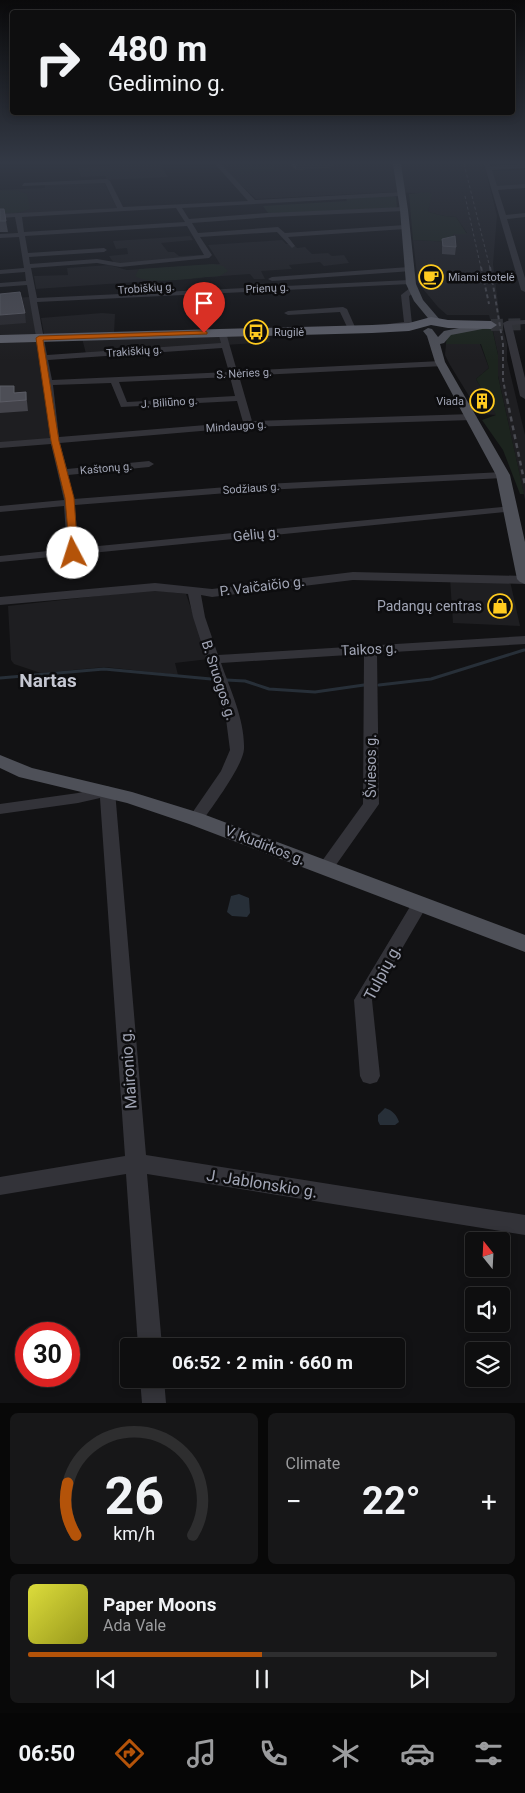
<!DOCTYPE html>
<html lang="en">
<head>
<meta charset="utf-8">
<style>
	body { margin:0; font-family:Roboto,sans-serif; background:#171718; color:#f1f3f6; height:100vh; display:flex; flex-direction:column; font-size:19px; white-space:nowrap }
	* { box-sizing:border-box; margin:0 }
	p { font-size:16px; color:#9b9c9e }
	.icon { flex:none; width:28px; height:28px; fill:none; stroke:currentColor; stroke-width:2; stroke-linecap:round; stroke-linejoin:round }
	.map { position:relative; height:1403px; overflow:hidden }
	.drawer { display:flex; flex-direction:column; gap:10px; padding:10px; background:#080808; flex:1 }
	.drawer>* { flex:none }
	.hud { position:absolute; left:10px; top:10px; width:505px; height:105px; border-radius:5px; box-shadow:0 2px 8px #0003,0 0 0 1px #2e2e2f; background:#0e0e0f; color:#f1f3f6; overflow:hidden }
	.needle { width:32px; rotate:342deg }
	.controls { position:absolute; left:465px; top:1232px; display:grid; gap:10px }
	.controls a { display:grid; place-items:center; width:45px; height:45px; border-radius:5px; background:#0e0e0f; box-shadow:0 2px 8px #0003,0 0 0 1px #2e2e2f; font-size:25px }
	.speed { position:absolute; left:15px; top:1322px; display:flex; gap:10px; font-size:25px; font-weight:700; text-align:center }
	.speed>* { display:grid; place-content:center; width:65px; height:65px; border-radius:50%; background:#0e0e0f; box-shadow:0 2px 8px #0003,0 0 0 1px #2e2e2f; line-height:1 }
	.speed .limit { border:8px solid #d22; background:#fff; color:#111 }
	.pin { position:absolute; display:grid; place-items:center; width:42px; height:42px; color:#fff; margin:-51px -21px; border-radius:50% 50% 50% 0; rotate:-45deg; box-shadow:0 0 5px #0007 }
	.pin .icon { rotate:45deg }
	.me { position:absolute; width:55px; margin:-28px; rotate:355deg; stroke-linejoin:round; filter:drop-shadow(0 0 4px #0008) }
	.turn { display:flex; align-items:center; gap:18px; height:105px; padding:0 15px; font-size:22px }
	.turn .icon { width:65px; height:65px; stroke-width:2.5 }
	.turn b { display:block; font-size:35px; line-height:42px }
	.big { font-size:38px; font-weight:700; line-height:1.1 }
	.drawer .tile { flex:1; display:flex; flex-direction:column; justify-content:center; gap:8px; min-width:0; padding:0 18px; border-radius:8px; background:#171718 }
	.drawer .dial { align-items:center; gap:0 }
	.dial svg { height:130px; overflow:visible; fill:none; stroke:#2e2e2f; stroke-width:7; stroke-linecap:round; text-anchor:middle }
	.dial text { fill:#f1f3f6; stroke:none }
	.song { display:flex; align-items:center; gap:15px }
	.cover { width:60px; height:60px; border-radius:8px; background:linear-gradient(135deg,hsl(60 70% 55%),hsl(60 70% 35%)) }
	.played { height:5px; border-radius:2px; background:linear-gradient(90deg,#b45309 50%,#2e2e2f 50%) }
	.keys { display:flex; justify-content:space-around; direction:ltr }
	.heat { display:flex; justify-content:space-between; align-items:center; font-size:28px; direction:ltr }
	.drawer .tiles { flex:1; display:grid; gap:10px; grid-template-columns:1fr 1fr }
	.tile:last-child { grid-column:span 2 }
	.trip { position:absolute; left:120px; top:1338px; width:285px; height:50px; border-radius:5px; background:#0e0e0f; box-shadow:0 2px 8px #0003,0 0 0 1px #2e2e2f; font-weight:700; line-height:50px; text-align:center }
	.menu { display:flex; height:80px; justify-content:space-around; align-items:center; background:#060606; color:#9b9c9e }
	.menu .icon { width:35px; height:35px }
	.menu .active { color:#b45309 }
	.menu b { font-size:22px; color:#f1f3f6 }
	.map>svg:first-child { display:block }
	.built { fill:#1e1e21 }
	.green { fill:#1c241e }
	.water { fill:#272f38 }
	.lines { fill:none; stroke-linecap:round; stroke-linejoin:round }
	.stream { stroke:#272f38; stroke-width:3 }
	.highway-tunnel { stroke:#2f3034; stroke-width:12; stroke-dasharray:12 5.5; stroke-linecap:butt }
	.minor { fill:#333339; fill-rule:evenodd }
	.major { fill:#4e5058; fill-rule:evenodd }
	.highway { fill:#5e606a; fill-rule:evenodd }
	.rail-far2 { stroke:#484950; stroke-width:1; stroke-dasharray:3 2.5; stroke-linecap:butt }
	.rail-far1 { stroke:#484950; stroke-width:2; stroke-dasharray:4 3; stroke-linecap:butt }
	.rail { stroke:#484950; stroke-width:2.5; stroke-dasharray:5 4; stroke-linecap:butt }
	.wall { fill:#43434a }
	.shaded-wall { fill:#2b2b30 }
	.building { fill:#4d4e56; stroke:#5b5c65 }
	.route { fill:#b45309; stroke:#753606 }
	.labels { text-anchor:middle; stroke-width:5; stroke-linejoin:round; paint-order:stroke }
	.far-poi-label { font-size:11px; fill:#a2a6b6; stroke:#0d0d0f; text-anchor:start }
	.far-street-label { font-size:11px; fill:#a2a6b6; stroke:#0d0d0f }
	.street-label { font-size:14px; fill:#a2a6b6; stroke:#0d0d0f }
	.poi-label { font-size:14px; fill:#a2a6b6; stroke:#0d0d0f; text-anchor:end }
	.near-street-label { font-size:16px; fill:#a2a6b6; stroke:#0d0d0f }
	.district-label { font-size:19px; font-weight:bold; fill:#c4c6d1; stroke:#0d0d0f }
</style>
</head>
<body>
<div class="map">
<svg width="525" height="1403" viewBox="0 0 525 1403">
	<rect width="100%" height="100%" fill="#121214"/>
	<path class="built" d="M134,164H160L168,177L107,180L105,176L81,177L78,168Z
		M218,164H484L497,216L493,264L500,319H490L489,315H447L438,307L418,283L413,240L454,242L453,234L467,233L456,217L444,216L428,212L431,194L395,192L256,199Z
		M525,170V185L496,187L491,171Z
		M104,182L117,208L0,215V190L45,188V185Z
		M190,236L193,240L161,243L168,252H174L179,256L200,255L202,257L121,264L114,263L109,256L128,254L127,248L116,249L113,241Z
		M282,240L286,244H293L297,248L305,247L312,254L328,253L332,256L344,255L349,263L324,266L320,262L289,265L292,269L261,271L265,279H254L250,274L36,289L34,276L68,275L67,268L109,265L127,270L220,264L208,245Z
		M30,297L36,335L0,338V299Z
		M102,313L115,314L114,334H44L41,318Z
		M503,330L507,344V360L525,435V500L498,376V355L493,331Z
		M268,332L270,342L86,354L82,338Z
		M0,341H37L53,436L48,440L0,444Z
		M446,344H480L489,368L476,379L497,415L480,414L450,365L445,355Z
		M450,578L510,581L520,626L453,623Z
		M152,590L186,594L209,659L175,663L178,675L105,667L41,673L14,664L11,660L8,606Z"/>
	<path class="green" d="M272,166L278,172L241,174L236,168Z
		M16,190L27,194L30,209L17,213H0V191Z
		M428,192L432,194L428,212L444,216L456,217L467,234H453L454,242L413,240L409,194Z
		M393,196L396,197L397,207L395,208L272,213H268L263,206L347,201L345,197Z
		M213,264L223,266L228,271L220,276C200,277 150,286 135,276L139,269Z
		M492,328L498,355V376L524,494H520L503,450L482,420L496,415L476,379L489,368L481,344H446L447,335L469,329Z"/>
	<path class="water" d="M239,894L249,898L250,913L247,917L232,916L227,912L231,896Z
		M385,1108C392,1110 397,1115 399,1122L395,1125H380L378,1121V1115Z"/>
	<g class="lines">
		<path class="stream" d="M0,678L104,669L211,679
			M226,680L245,681L269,689L315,692L364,685
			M379,685L431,679L524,650"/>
		<path class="highway-tunnel" d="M491,325L525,324"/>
		<path class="minor" d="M215,164H221L255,200L401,192L404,194L401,196L182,208L189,219L267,213L404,207L407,209L404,211L271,217L192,223L198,233L278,227L285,233L405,225L408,227L405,229L288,237L295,246L292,248L277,232L200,237L212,255L209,258L120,267L97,263L31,268L37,298L410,280L414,282L410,284L37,302L47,355L221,343L219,336L223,334L227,336L237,371L441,361L444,362V366L239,376L252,421L472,414L477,417L472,420L248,427L60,443L67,469L149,461L154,464L149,467L68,475L74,499L265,484L503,472L508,475L503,478L265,490L75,505L78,548L512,506L516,507L517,509L516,511L0,562V556L67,549L64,506L0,512V506L64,500L51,444L0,448V442L50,438L44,383L27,285L0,287V283L26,281L25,272L0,274V270L24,268L19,237L0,238V234L18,233L15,217L0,218V214L117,208L105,183L22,186L24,183L107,179L110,181L123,207L248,201ZM176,208L185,222L24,232L22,217ZM187,226L204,255L120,263L97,259L30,264L29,257L104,252L107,250L104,248L28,253L25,236ZM222,348L229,372L52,380L48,360ZM230,377L235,396L127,402L119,382ZM111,383L121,407L237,401L243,422L59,437L53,385Z
			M484,164H490V166L525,164V168L492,170L497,186L525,184V188L498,190L506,215L525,213V217L507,219L525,278V292L521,290Z
			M409,267L413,269L412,271L272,281L268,279L272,277Z
			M410,288L417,290L409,296L412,324L408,326L388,328V324L404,322L401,295Z
			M343,307L347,309L355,327L354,329H348L340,312L288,315L284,313L288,311Z
			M525,320V324L512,325L525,378V399L520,396L503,323L507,321Z
			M353,572L525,576V584L353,580L212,597L201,595L205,617L218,655L525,636V644L377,653L379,804L331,872L325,874L319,872L317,868L363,804L364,654L221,663C230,689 245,720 244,749C243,766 212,807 201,823L196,824L191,823L188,819L221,771L230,750L226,719L193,617L188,594L155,591L0,605V597L155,583L212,589Z
			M107,786L112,788L115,791L146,1155L525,1215V1235L147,1174L162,1346H138L126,1174L0,1195V1177L125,1156L100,798L78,803L0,814V804L78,793Z
			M420,898L426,900L428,904L372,1000L380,1076L377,1082L370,1084L363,1082L360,1076L354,1000L414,900Z
			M140,1379H164L166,1403H142Z"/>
		<path class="major" d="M393,164H401L408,210L416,284L423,300L441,321L440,323H432L414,301L406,284L400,210Z
			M489,322L493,323L494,325L493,327L451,335L444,343L440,344L445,362L510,475L525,542V584L520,582L517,579L496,475L435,362L427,336L423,331L428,328L432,329L438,337L444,331Z
			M0,755L32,768L132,792L203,814L525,935V952L189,824L127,803L19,777L0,768Z"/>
		<path class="highway" d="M431,317L448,320L491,321L497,325L491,329L448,328L431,325L409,331L372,333L0,343V335L372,325L409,323Z"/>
		<path class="rail-far2" d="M464,164L490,268
			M465,196L481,268"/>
		<path class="rail-far1" d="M481,267L489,304
			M490,267L503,344V380L507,400"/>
		<path class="rail" d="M507,399L525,485"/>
	</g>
	<path class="wall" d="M290,164H333V167L296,170Z
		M0,209L6,221L8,232H0Z
		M442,239L456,247L455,255L442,254Z
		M0,386L15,393L26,392L28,411L0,413Z"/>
	<path class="shaded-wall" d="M296,164H333V167L296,170Z
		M25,313L26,323L0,325V315Z"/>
	<path class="building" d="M0,209H4L6,221H0Z
		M455,236L456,247L443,246L442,239Z
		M20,292L25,313L0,315V294Z
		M0,386H14V393L26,392V400L0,402Z"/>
	<linearGradient id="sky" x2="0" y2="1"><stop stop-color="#0a0a0b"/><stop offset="0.45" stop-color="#333945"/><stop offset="1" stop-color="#333945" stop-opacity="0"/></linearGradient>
	<rect width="525" height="361" fill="url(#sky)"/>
	<path class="route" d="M204,331L207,332V334L43,340L59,441L74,498L78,553L73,556L70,555L65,498L51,441L36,338L39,336Z"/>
	<defs>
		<g id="cafe-ring" transform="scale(1.25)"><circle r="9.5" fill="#0d0d0f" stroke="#ffcb1f" stroke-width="1.5"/><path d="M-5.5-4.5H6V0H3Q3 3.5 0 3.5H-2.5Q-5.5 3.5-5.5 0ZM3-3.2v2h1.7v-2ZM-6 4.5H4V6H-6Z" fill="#ffcb1f"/></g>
		<g id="bus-ring" transform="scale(1.25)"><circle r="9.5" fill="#0d0d0f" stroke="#ffcb1f" stroke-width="1.5"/><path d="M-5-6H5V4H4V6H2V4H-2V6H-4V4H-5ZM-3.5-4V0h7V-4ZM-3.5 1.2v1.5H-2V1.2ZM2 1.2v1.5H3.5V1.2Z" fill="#ffcb1f"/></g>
		<g id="building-ring" transform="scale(1.25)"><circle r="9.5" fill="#0d0d0f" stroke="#ffcb1f" stroke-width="1.5"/><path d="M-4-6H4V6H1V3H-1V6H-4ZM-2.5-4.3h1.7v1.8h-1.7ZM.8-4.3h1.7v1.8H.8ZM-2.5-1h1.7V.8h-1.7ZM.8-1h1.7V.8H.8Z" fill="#ffcb1f"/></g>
		<g id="shop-ring" transform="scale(1.25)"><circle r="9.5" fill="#0d0d0f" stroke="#ffcb1f" stroke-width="1.5"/><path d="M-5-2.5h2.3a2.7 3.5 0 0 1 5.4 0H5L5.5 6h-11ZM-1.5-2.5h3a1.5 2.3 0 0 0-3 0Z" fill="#ffcb1f"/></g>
	</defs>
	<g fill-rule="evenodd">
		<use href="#cafe-ring" x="431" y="277"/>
		<use href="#bus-ring" x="256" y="332"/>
		<use href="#building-ring" x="482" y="401"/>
		<use href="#shop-ring" x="500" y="606"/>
	</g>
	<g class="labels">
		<g class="far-poi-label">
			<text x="448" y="281">Miami stotelė</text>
			<text x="274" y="336">Rugilė</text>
			<text x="464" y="405" text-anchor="end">Viada</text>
		</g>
		<g class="far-street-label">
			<text transform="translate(146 288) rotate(-4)" y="4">Trobiškių g.</text>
			<text transform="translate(267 288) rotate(-3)" y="4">Prienų g.</text>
			<text transform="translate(134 351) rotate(-4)" y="4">Trakiškių g.</text>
			<text transform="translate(244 373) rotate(-3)" y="4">S. Nėries g.</text>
			<text transform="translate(169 402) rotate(-4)" y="4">J. Biliūno g.</text>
			<text transform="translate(236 426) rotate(-4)" y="4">Mindaugo g.</text>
			<text transform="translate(106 468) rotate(-5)" y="4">Kaštonų g.</text>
			<text transform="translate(251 488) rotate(-4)" y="4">Sodžiaus g.</text>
		</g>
		<g class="street-label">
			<text transform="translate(256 534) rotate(-6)" y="5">Gėlių g.</text>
			<text transform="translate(262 586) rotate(-7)" y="5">P. Vaičaičio g.</text>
			<text transform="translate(369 649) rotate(-3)" y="5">Taikos g.</text>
			<text transform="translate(219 680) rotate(72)" y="5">B. Sruogos g.</text>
			<text transform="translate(371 766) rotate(-90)" y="5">Šviesos g.</text>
			<text transform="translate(265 845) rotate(21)" y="5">V. Kudirkos g.</text>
		</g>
		<g class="poi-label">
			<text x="482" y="611">Padangų centras</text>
		</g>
		<g class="near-street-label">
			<text transform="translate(382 972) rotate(-62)" y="6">Tulpių g.</text>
			<text transform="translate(128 1069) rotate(-94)" y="6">Maironio g.</text>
			<text transform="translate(262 1183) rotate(9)" y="6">J. Jablonskio g.</text>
		</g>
		<g class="district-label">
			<text x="48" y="687">Nartas</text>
		</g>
	</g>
</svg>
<div class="controls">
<a><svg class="needle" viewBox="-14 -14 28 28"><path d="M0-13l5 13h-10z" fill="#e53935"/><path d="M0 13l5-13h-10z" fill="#9b9c9e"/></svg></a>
<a><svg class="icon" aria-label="sound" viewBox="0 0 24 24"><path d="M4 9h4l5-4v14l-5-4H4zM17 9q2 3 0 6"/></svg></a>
<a><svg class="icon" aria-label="layers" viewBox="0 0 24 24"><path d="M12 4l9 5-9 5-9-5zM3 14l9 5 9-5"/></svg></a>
</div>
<div class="speed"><div class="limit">30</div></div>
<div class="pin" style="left:204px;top:333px;background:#d93025"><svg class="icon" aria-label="arrive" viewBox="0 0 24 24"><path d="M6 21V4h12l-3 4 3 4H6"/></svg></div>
<svg class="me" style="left:73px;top:553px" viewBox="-20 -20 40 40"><circle r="19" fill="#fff"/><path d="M0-13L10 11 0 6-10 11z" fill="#b45309"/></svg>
<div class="trip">06:52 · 2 min · 660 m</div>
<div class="hud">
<div class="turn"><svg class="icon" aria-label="right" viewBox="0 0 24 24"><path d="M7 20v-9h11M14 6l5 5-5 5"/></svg><div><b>480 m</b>Gedimino g.</div></div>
</div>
</div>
<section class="drawer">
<div class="tiles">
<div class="tile dial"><svg viewBox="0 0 100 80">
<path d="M14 69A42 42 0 1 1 86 69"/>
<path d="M14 69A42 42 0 0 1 9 37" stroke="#b45309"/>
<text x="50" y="56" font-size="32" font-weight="700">26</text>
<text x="50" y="72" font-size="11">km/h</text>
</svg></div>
<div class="tile"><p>Climate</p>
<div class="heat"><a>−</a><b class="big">22°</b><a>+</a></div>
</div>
<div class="tile">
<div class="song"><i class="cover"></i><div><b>Paper Moons</b><p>Ada Vale</p></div></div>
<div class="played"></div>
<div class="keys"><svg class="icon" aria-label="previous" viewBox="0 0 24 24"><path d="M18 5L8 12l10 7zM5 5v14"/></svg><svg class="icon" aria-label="pause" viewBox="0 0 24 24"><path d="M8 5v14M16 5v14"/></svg><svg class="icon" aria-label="next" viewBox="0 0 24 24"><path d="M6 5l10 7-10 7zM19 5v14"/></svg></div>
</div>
</div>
</section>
<nav class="menu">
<b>06:50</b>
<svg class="icon active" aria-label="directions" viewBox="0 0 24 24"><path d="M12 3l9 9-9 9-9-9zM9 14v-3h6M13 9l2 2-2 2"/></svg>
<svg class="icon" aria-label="music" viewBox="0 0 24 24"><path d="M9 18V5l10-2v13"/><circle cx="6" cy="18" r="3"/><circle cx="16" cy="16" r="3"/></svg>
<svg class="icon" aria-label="phone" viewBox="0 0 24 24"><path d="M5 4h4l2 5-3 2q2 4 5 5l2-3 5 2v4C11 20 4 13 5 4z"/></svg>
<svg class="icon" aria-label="climate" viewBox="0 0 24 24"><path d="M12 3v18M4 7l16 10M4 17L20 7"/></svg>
<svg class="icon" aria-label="car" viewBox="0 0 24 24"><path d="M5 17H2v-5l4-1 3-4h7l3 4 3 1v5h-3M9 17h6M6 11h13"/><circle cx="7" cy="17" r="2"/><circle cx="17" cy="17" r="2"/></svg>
<svg class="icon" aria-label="filters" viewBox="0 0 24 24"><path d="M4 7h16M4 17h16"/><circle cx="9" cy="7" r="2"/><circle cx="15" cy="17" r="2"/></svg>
</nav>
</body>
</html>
